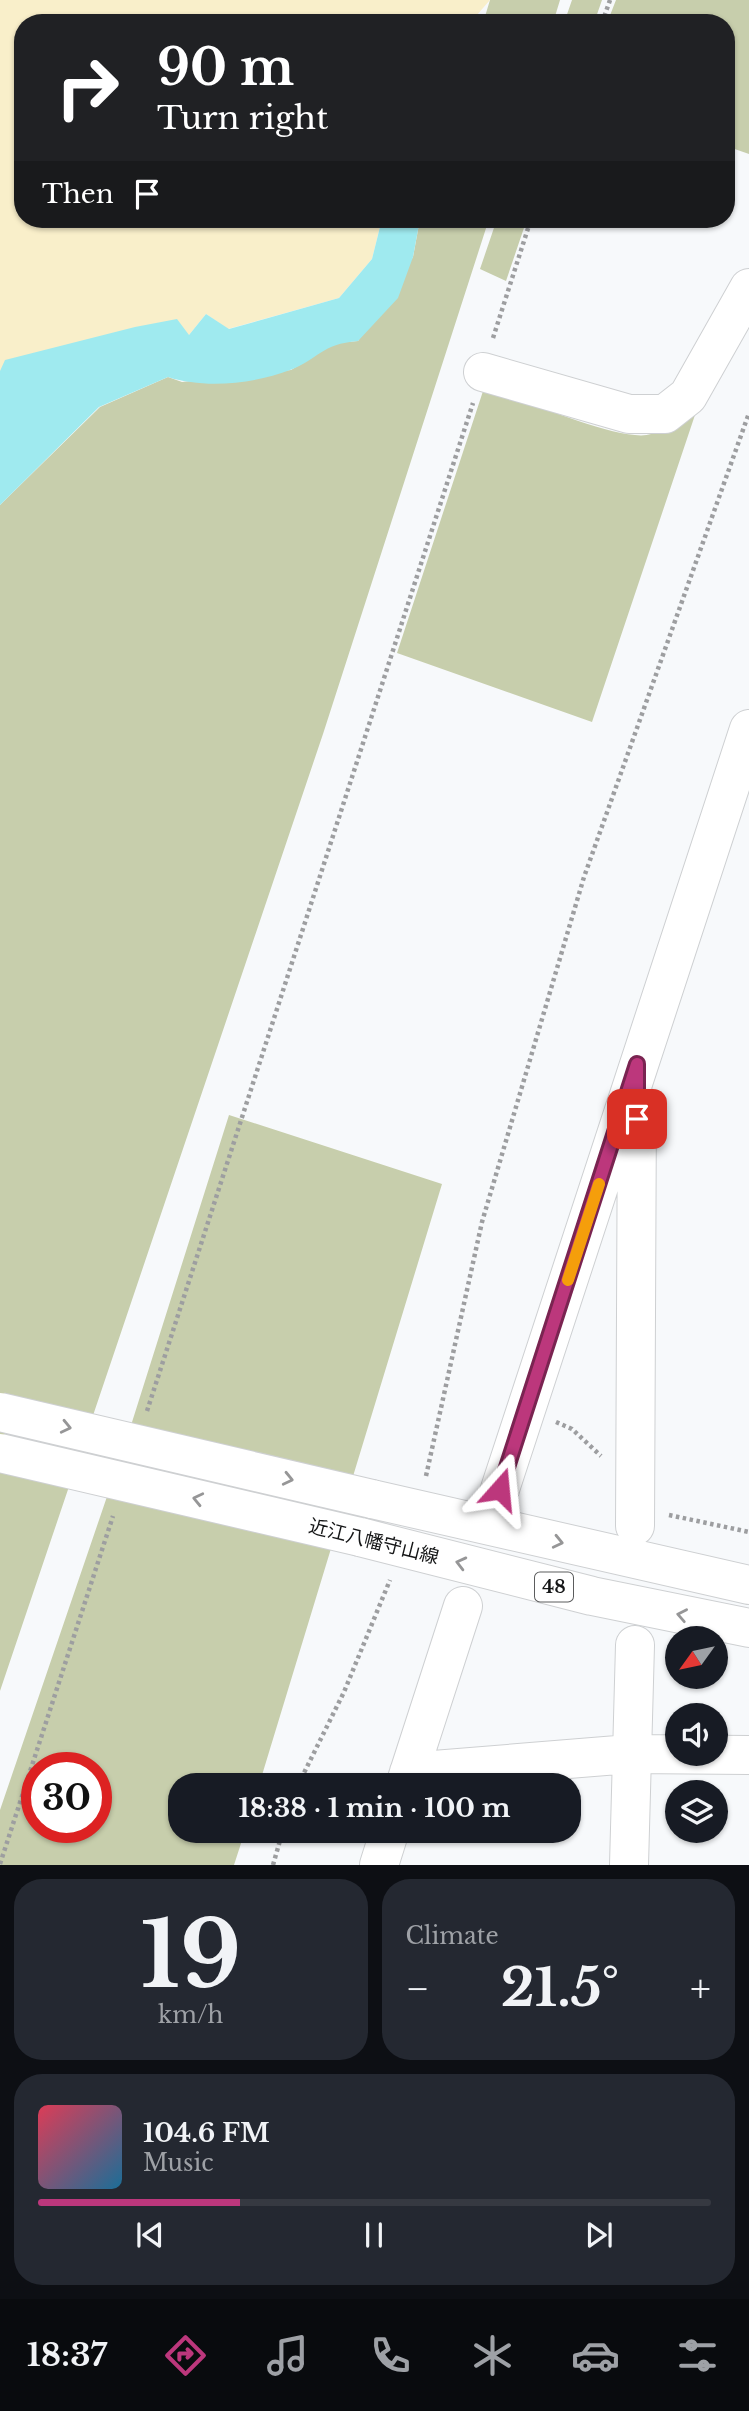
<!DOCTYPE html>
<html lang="en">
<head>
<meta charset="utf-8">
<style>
	body { margin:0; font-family:"Libre Baskerville","Noto Sans JP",serif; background:#242831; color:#f1f3f6; height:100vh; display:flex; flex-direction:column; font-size:26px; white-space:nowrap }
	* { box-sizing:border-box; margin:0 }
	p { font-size:23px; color:#9ea1a6 }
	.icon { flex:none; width:38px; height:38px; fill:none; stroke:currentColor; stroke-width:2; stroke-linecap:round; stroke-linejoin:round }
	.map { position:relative; height:1865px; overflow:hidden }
	.side { display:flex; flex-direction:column; gap:14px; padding:14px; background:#0d0f14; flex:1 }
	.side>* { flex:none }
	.banner { position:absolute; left:14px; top:14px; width:721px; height:214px; border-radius:28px; box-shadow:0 2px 5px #0004; background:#202124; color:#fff; overflow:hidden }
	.needle { width:46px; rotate:237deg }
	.controls { position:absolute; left:665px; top:1626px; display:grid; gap:14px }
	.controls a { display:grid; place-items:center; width:63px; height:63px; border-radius:50%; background:#171b24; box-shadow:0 2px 5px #0004; font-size:35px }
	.speed { position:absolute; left:21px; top:1752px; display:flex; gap:14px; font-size:35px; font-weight:700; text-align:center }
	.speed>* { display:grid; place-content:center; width:91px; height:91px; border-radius:50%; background:#171b24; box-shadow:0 2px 5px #0004; line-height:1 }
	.speed .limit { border:10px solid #d22; background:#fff; color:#111 }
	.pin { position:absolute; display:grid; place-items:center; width:60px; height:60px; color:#fff; margin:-30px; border-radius:14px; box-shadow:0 4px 10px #0006 }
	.me { position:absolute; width:77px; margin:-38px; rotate:18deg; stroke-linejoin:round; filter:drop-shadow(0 0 5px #0008) }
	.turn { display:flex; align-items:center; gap:24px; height:147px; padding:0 28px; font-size:32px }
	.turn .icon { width:91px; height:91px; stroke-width:2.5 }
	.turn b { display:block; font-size:49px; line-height:60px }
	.then { display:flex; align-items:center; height:66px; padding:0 28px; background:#0003; gap:14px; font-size:26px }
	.big { font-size:52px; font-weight:800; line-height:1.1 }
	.side .widget { flex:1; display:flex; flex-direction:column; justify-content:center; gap:10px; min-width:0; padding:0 24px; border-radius:28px; background:#242831 }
	.side .dial { align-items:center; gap:0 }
	.dial b { font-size:91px; line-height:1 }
	.song { display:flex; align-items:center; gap:21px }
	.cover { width:84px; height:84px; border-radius:10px; background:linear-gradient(135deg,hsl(350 70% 55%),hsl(200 70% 35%)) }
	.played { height:7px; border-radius:4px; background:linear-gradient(90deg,#bc377c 30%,#363941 30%) }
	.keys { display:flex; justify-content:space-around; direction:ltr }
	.heat { display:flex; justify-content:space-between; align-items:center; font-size:38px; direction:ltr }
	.side .tiles { flex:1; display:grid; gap:14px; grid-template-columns:1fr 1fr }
	.widget:last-child { grid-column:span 2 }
	.trip { position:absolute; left:168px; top:1773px; width:413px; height:70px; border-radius:28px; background:#171b24; box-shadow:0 2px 5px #0004; font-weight:800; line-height:70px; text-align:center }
	.tab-bar { display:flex; height:112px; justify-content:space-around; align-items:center; background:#090b0e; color:#9ea1a6 }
	.tab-bar .icon { width:49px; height:49px }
	.tab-bar .current { color:#bc377c }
	.tab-bar b { font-size:32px; color:#f1f3f6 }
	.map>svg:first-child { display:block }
	.green { fill:#c7ceac; fill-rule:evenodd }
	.sand { fill:#f9efca }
	.water { fill:#9feaef }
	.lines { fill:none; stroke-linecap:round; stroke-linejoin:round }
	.minor-casing { stroke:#ced0d2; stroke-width:40 }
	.major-casing { stroke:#ced0d2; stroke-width:40 }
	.path { stroke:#9d9ea0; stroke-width:4.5; stroke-dasharray:3.5 3.5; stroke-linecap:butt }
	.minor { stroke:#fff; stroke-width:38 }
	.major { stroke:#fff; stroke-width:38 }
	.major-bridge-casing { stroke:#ced0d2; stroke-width:40; stroke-linecap:butt }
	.major-bridge { stroke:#fff; stroke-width:38 }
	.oneway { stroke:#969697 }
	.route-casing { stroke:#7a2451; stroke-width:18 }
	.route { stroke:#bc377c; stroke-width:12 }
	.slow { stroke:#f59e0b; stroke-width:12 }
	.labels { text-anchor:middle; stroke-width:6; stroke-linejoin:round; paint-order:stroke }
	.shield { fill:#fff; stroke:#5b5c5d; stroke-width:2 }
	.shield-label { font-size:18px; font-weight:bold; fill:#151617 }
	.street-label { font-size:19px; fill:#151617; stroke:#fff }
</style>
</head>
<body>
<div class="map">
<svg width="749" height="1865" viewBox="0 0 749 1865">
	<rect width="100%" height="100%" fill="#f7f9fb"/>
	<path class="green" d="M490,0H560L553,23H483Z
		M572,0H602L594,23H564Z
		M616,0H749V154L726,146V23H607Z
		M420,219H489L323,734L0,1691V505L100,407L168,377L182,382L291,370L335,343L358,341L413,257Z
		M497,219H527L506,281L480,269Z
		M485,385C516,397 623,444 651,434C667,429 683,414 698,406L592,722L397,653Z
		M229,1115L442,1184L259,1785H180V1830L245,1831L234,1865H0V1810L127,1438ZM37,1768H96V1827H37Z"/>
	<path class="sand" d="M0,0H490L470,23H23V219H382L372,259L339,298L228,329L206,314L189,335L0,371Z"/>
	<path class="water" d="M382,219H420L413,257L398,298L358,341C321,344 319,359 290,370C253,384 205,389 168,377L99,407L0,505V371L5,360L135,327L177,319L189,335L206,314L229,329L339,298L372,259Z"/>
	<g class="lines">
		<g class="minor-casing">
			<path id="minor" d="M483,372L629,414H665L688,396L749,288
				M500,1489L749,729
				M635,1526L637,1101
				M409,1772L630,1754L749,1755
				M405,1785L463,1606
				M379,1865L390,1830
				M629,1865L635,1645"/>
		</g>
		<g class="major-casing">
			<path id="major" d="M372,1499L749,1585
				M360,1537L592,1596L749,1628"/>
		</g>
		<path class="path" d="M602,23L610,0
			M493,338L531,219
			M147,1411L473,403
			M556,1422L572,1429L601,1456
			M426,1476L482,1222L584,877L749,413
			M669,1515L749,1532
			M298,1785L344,1692L390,1580
			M0,1864L113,1516
			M273,1865L283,1830"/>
		<use href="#minor" class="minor"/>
		<use href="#major" class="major"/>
		<g class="major-bridge-casing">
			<path id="major-bridge" d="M0,1412L372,1499
				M0,1453L360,1537"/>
		</g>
		<use href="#major-bridge" class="major-bridge"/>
	</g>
	<defs><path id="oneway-chevron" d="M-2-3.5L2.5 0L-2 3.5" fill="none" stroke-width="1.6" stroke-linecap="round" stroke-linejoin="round" transform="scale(1.75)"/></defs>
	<g class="oneway">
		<use href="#oneway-chevron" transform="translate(66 1427) rotate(13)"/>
		<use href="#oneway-chevron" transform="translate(288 1479) rotate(13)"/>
		<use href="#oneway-chevron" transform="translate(198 1499) rotate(-167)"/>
		<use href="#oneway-chevron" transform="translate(558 1542) rotate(13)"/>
		<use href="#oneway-chevron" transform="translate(461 1563) rotate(-166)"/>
		<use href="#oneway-chevron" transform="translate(682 1615) rotate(-169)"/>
	</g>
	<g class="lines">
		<g class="route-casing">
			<path id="route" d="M500,1489L637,1064V1119"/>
		</g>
		<use href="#route" class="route"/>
		<path class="slow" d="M568,1280L599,1184"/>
	</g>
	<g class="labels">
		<rect class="shield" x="535" y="1572.5" width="38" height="29" rx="5"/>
		<g class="shield-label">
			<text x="554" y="1593">48</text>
		</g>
		<g class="street-label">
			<text transform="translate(374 1541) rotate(14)" y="7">近江八幡守山線</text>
		</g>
	</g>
</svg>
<div class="controls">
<a><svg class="needle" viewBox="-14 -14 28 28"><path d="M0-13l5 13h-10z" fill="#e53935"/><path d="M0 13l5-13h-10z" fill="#9ea1a6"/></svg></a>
<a><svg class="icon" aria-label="sound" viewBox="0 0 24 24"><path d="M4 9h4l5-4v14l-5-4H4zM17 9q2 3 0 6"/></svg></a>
<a><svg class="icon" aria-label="layers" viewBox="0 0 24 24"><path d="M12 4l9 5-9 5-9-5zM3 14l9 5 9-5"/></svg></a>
</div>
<div class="speed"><div class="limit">30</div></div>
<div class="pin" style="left:637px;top:1119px;background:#d93025"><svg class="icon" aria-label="arrive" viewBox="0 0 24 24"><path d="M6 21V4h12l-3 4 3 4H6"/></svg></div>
<svg class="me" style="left:500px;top:1489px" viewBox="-20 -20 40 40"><path d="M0-17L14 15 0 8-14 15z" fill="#bc377c" stroke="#fff" stroke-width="4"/></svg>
<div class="trip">18:38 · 1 min · 100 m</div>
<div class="banner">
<div class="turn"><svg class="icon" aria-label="right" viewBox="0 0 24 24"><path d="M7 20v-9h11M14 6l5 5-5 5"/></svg><div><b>90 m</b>Turn right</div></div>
<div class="then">Then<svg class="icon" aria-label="arrive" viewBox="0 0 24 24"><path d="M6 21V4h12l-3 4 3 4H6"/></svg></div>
</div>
</div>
<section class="side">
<div class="tiles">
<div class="widget dial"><b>19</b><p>km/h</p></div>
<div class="widget"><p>Climate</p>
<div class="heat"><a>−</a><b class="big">21.5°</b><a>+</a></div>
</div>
<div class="widget">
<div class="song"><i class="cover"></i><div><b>104.6 FM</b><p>Music</p></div></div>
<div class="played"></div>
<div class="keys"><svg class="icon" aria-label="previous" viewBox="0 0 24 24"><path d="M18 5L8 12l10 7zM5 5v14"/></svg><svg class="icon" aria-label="pause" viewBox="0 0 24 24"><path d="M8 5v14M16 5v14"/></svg><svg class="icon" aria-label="next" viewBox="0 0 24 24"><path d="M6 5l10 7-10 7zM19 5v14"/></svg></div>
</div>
</div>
</section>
<nav class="tab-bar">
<b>18:37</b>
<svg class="icon current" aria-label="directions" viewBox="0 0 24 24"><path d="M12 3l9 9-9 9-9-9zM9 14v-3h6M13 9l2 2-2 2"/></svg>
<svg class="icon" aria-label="music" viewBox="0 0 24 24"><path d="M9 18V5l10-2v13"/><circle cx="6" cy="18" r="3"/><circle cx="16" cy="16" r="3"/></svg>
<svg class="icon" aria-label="phone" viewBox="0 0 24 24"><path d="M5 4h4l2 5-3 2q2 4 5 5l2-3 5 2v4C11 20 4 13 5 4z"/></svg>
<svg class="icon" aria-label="climate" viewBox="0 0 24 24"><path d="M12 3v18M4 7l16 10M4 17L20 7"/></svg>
<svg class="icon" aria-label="car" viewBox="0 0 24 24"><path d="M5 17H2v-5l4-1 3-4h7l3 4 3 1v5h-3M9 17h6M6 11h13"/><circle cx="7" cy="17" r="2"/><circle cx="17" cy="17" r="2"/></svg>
<svg class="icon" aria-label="filters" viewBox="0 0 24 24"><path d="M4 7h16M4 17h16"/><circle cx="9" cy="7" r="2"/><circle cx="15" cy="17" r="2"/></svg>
</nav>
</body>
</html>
